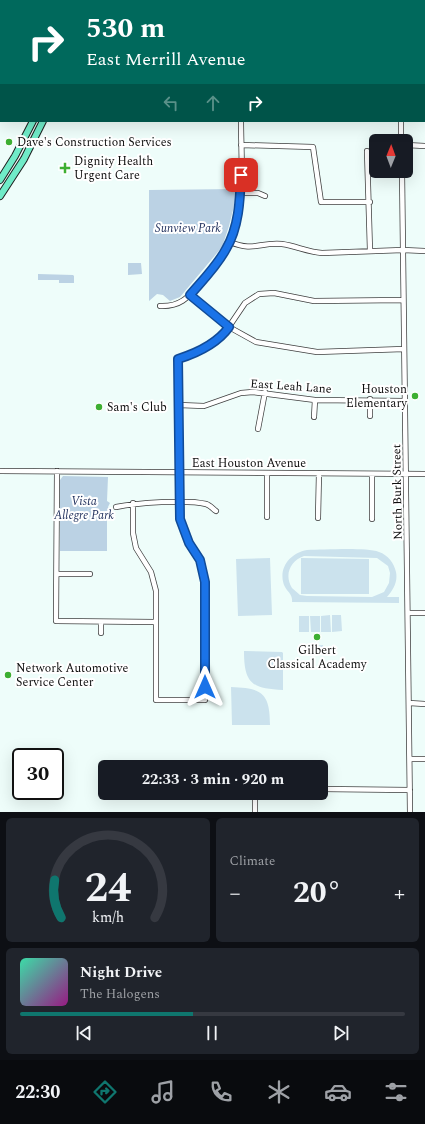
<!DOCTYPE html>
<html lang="en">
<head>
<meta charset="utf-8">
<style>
	body { margin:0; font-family:Spectral,serif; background:#20242c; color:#f1f3f6; height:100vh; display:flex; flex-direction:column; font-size:15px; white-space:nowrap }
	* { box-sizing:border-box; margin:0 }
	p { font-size:13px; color:#9ea1a6 }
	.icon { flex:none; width:22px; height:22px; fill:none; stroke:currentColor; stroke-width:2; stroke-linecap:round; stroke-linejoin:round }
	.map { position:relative; height:812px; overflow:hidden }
	.sheet { display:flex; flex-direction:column; gap:6px; padding:6px; background:#0d0f14; flex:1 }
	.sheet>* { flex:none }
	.guide { position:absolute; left:0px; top:0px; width:425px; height:122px; box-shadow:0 4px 16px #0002; background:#00695c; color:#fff; overflow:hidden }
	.needle { width:26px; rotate:1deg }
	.fabs { position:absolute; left:369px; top:134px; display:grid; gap:8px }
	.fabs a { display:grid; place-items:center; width:44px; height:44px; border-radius:6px; background:#171b24; box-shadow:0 4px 16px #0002; font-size:20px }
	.speed { position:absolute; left:12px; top:748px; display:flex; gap:8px; font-size:20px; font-weight:700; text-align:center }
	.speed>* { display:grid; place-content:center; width:52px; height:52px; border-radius:50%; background:#171b24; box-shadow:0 4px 16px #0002; line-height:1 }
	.speed .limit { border:2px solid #111; border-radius:6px; background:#fff; color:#111 }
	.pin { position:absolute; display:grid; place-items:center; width:34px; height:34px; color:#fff; margin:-17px; border-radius:8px; box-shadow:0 2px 6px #0006 }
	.me { position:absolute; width:44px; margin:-22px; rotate:0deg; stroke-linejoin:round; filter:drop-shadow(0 0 3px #0008) }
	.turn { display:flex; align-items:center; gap:14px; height:84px; padding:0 20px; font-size:18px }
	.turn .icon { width:52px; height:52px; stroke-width:2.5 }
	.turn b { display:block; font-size:28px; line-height:34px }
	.lanes { display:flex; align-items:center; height:38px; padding:0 20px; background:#0003; justify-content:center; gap:20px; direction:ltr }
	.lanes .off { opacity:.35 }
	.big { font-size:30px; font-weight:700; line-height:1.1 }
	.sheet .tile { flex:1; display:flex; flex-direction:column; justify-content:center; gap:6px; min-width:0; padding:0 14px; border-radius:6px; background:#20242c }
	.sheet .dial { align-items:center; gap:0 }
	.dial svg { height:104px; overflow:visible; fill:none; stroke:#363941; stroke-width:7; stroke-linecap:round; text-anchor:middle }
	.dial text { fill:#f1f3f6; stroke:none }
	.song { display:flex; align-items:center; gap:12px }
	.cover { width:48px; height:48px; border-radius:6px; background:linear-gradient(135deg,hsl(160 70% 55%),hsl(310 70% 35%)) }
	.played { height:4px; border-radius:2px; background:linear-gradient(90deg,#0f766e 45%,#363941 45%) }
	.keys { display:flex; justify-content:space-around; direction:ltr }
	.heat { display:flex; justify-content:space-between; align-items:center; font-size:22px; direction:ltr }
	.sheet .tiles { flex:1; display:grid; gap:6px; grid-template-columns:1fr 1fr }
	.tile:last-child { grid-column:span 2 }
	.trip { position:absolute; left:98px; top:760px; width:230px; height:40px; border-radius:6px; background:#171b24; box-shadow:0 4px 16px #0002; font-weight:700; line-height:40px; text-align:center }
	.menu { display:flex; height:64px; justify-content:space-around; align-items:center; background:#090b0e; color:#9ea1a6 }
	.menu .icon { width:28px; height:28px }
	.menu .active { color:#0f766e }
	.menu b { font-size:18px; color:#f1f3f6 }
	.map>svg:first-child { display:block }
	.green { fill:#bbd2e4 }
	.pitch { fill:#cbe2ed; fill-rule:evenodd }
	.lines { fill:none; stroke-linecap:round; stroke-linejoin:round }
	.minor-casing { stroke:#3f3f3f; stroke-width:6 }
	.major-casing { stroke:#1d1d1d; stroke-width:8 }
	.minor { stroke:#fff; stroke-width:4.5 }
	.major { stroke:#70ebc8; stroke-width:6 }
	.route-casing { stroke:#114b97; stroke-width:10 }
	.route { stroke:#1a73e8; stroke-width:7 }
	.poi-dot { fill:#3daf32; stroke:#fff; stroke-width:1.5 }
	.labels { text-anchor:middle; stroke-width:4; stroke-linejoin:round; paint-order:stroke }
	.poi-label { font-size:12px; fill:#0c0c0c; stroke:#fff; text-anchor:start }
	.park-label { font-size:12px; font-style:italic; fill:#23325e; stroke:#fff }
	.street-label { font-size:12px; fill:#0c0c0c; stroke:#fff }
</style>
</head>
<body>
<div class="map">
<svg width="425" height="812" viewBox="0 0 425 812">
	<rect width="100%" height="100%" fill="#eefdfa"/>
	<path class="green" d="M236,189L235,202L229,226L222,247L180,297L170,301L163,295L157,294L149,301V190Z
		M128,263H141L142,274L128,275Z
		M38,274L73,275L74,276V283H59V280H38Z
		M63,476L108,477L107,501L110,503L108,507L111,516H107V551H60V480Z"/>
	<path class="pitch" d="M307,550C323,550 365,547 379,552C388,555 394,563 396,572C398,582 393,590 387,597H399V603L292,602C293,594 287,592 284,585C278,568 290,553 307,550ZM304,556L377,558L388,566L390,573L389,583L384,592L372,597L307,596L300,595L292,588C284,575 290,561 304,556Z
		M270,558L272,615L238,616L236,559Z
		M301,558L369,559V594H301Z
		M330,615L331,632H321V616Z
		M332,615H341L342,631L332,632Z
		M299,616H309V632H299Z
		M310,616H320V632H311Z
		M323,645V654H307V646Z
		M244,651L282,652L283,653V690C252,689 244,683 244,651Z
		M231,687C262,688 270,693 270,725H232Z"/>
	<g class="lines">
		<g class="minor-casing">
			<path id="minor" d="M156,0V1
				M400,1V0
				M401,121V141
				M241,145L313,147L321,202H370
				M406,145L425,146
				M367,151L370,251
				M402,171L410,812
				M240,193H258L265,196
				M230,242C254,252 259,242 282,244C296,246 308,252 322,253L403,250L425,251
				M190,295L229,327L256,342L317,352L404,349
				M160,306C182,307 189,296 202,281C210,271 220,261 226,250C247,213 241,162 241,121
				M370,399V416
				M179,405L204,406L241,393L253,392L315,400L405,401
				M314,417L315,400
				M258,429L265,392
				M0,471L425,474
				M57,471L56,621L155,622
				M133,503V533L136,548L151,572L156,591V700H205V583L200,560L189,543L179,519L178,359L194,354L222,337L245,303L259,294L274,293L314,301L403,300
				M116,507C136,503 187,499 206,504C210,505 213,509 216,511
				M267,517V474
				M318,518L319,473
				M372,519V474
				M57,574H90
				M409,613H425
				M101,633V622
				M409,703L425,704
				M410,759H425
				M321,789L410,790
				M255,793V812"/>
		</g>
		<g class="major-casing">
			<path id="major" d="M53,0V1
				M64,0V1
				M0,180L15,156L33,121
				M0,196L24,159L43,121"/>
		</g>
		<use href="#minor" class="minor"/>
		<use href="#major" class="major"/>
	</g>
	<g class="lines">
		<g class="route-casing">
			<path id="route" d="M205,687V582L200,560L189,543L180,519L178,359C197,353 217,344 229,327L190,295C202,281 217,266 226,249C239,227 240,200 241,175"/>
		</g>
		<use href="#route" class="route"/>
	</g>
	<g class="poi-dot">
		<circle cx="9" cy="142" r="4"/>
		<path d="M63 162h4v4h4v4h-4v4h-4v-4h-4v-4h4z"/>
		<circle cx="415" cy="396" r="4"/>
		<circle cx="99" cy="407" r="4"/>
		<circle cx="317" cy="637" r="4"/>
		<circle cx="8" cy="675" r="4"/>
	</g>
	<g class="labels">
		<g class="poi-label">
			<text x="17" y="146">Dave's Construction Services</text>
			<text x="74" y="165">Dignity Health<tspan x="74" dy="14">Urgent Care</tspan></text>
			<text x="407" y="393" text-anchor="end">Houston<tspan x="407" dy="14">Elementary</tspan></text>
			<text x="107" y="411">Sam's Club</text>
			<text x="317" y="654" text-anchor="middle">Gilbert<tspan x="317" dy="14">Classical Academy</tspan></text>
			<text x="16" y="672">Network Automotive<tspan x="16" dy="14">Service Center</tspan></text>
		</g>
		<g class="park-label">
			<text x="188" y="232">Sunview Park</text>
			<text x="84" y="505">Vista<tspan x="84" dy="14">Allegre Park</tspan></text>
		</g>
		<g class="street-label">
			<text transform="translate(291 386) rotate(4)" y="4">East Leah Lane</text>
			<text x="249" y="467">East Houston Avenue</text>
			<text transform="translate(397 492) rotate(-91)" y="4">North Burk Street</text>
		</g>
	</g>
</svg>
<div class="fabs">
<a><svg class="needle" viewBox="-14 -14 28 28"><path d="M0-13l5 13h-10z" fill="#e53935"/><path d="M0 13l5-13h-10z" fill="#9ea1a6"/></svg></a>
</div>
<div class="speed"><div class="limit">30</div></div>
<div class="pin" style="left:241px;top:175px;background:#d93025"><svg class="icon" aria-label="arrive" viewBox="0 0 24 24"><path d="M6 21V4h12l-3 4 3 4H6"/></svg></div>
<svg class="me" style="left:205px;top:687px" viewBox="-20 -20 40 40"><path d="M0-17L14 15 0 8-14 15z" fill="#1a73e8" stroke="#fff" stroke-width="4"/></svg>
<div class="trip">22:33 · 3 min · 920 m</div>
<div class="guide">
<div class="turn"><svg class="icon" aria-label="right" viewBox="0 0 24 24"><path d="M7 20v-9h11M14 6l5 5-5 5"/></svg><div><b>530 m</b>East Merrill Avenue</div></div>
<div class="lanes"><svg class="icon off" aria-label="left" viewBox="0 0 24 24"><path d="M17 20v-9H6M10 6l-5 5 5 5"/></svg><svg class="icon off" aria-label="ahead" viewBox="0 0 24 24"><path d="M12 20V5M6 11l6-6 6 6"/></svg><svg class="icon" aria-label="right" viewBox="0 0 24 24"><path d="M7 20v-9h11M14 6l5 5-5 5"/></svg></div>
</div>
</div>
<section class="sheet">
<div class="tiles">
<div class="tile dial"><svg viewBox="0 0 100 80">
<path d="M14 69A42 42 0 1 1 86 69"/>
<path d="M14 69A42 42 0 0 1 9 40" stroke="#0f766e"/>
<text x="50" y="56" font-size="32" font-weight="700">24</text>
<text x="50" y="72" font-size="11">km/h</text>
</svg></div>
<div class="tile"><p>Climate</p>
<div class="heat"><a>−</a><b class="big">20°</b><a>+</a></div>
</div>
<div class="tile">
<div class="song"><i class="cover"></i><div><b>Night Drive</b><p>The Halogens</p></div></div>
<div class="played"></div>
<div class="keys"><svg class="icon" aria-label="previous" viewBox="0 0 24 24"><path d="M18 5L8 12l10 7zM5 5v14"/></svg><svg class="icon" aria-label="pause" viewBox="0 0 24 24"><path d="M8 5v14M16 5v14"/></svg><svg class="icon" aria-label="next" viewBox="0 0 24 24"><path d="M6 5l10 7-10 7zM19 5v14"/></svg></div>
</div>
</div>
</section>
<nav class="menu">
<b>22:30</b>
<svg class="icon active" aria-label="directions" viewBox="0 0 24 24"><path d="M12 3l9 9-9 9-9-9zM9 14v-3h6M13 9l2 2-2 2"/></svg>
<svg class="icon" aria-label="music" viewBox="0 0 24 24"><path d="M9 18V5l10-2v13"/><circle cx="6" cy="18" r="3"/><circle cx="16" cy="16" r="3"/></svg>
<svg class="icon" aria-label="phone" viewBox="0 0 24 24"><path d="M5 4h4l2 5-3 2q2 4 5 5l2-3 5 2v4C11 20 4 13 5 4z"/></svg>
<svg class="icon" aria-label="climate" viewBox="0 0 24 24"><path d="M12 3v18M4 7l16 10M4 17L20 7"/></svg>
<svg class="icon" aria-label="car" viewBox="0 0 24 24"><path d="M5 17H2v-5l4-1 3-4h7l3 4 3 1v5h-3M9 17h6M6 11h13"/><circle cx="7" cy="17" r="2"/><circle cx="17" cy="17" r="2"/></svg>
<svg class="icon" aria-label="filters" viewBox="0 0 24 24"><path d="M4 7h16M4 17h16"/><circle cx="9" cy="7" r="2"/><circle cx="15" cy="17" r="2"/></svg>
</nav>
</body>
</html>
